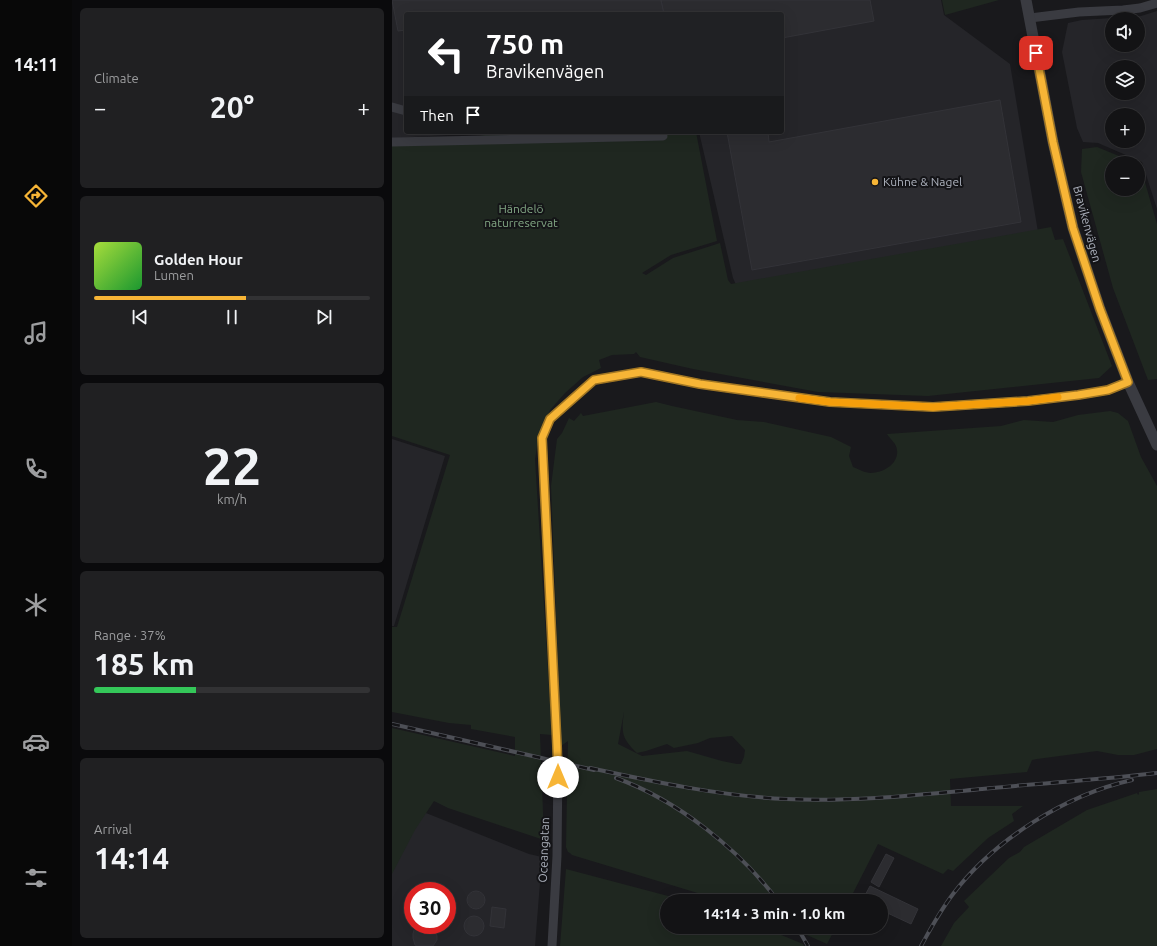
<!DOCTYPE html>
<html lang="en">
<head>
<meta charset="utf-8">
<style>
	body { margin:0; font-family:Ubuntu,sans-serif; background:#202022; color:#f1f3f6; height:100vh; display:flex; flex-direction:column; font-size:15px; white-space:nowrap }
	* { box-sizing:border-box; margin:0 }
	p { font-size:13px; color:#9d9ea0 }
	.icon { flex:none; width:22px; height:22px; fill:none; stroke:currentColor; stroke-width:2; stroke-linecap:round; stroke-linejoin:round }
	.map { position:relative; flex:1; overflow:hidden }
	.details { display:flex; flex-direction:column; gap:8px; padding:8px; background:#0a0a0c; width:320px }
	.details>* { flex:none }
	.top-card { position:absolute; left:12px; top:12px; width:380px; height:122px; border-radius:4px; box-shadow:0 4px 16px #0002,0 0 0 1px #323234; background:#202124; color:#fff; overflow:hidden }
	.buttons { position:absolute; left:713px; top:12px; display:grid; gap:8px }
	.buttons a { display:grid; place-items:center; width:40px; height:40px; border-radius:50%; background:#131315; box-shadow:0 4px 16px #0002,0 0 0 1px #323234; font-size:20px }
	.speed { position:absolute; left:12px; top:882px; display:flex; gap:8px; font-size:20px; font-weight:700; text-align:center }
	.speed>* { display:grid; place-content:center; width:52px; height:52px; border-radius:50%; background:#131315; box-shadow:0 4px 16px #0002,0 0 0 1px #323234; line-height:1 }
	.speed .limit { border:6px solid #d22; background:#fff; color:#111 }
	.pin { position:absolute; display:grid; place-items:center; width:34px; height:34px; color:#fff; margin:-17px; border-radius:8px; box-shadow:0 2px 6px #0006 }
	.me { position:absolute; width:44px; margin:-22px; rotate:0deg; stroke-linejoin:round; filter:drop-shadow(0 0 3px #0008) }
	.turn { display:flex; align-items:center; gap:14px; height:84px; padding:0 16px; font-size:18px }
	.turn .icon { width:52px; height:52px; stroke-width:2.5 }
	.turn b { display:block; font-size:28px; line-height:34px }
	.then { display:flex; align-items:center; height:38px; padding:0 16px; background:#0003; gap:8px; font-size:15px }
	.big { font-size:30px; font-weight:600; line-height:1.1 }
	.details .card { flex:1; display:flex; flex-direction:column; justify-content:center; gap:6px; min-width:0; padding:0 14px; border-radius:6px; background:#202022 }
	.details .dial { align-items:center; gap:0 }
	.dial b { font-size:52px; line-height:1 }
	.song { display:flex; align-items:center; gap:12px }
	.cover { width:48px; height:48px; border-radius:6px; background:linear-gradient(135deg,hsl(80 70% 55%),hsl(130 70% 35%)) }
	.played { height:4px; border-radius:2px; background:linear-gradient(90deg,#f7b536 55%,#323234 55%) }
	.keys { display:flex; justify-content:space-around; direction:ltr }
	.heat { display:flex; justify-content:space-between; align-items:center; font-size:22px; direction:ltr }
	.charge { height:6px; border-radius:3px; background:linear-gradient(90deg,#34c759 37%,#323234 0) }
	.trip { position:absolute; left:268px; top:894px; width:228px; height:40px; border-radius:20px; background:#131315; box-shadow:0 4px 16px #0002,0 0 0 1px #323234; font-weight:600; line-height:40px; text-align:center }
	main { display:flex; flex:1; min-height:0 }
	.dock { display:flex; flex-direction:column; width:72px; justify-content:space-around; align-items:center; background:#080808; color:#9d9ea0 }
	.dock .icon { width:28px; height:28px }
	.dock .selected { color:#f7b536 }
	.dock b { font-size:18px; color:#f1f3f6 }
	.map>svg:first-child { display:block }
	.built { fill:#252529; fill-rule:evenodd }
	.green { fill:#1f2720; fill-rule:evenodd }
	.building { fill:#2c2c30; stroke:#333338 }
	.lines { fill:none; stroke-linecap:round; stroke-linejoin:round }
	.minor { stroke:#3a3b41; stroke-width:9 }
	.tertiary { stroke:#3a3b41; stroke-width:11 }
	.rail-casing { stroke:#4d4f56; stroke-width:4 }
	.rail { stroke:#141417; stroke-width:2.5; stroke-dasharray:8; stroke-linecap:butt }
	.route-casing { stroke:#a17623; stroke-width:10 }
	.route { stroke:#f7b536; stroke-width:7 }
	.slow { stroke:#f59e0b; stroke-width:7 }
	.poi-dot { fill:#f7b536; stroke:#141417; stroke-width:1.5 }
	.labels { text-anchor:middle; stroke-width:4; stroke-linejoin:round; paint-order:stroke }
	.poi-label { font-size:12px; fill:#acb1bc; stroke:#141417; text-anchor:start }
	.park-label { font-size:12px; fill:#82a784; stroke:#141417 }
	.street-label { font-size:12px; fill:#acb1bc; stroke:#141417 }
</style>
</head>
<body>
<main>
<nav class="dock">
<b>14:11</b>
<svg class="icon selected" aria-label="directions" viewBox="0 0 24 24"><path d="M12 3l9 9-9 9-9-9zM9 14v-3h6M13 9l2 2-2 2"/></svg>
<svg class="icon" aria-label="music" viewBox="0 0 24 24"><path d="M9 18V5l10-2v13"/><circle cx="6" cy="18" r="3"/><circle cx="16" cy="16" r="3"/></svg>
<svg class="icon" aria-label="phone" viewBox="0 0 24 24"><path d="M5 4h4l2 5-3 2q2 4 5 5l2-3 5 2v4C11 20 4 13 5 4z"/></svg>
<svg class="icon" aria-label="climate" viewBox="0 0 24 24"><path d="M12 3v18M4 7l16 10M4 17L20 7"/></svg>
<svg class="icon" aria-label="car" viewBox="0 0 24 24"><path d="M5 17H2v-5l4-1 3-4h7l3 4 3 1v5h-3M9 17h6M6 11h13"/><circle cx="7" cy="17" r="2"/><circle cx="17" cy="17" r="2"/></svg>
<svg class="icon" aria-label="filters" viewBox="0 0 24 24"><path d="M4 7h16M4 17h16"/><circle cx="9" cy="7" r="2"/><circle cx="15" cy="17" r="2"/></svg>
</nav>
<section class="details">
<div class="card"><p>Climate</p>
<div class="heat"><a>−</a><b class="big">20°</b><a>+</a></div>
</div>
<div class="card">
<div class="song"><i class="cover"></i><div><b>Golden Hour</b><p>Lumen</p></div></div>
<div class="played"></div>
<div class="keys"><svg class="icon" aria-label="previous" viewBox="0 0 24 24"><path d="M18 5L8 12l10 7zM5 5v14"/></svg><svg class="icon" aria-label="pause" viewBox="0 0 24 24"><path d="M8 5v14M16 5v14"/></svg><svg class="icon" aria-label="next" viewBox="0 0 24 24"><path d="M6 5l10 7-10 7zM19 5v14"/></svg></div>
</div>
<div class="card dial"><b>22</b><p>km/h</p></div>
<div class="card"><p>Range · 37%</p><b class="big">185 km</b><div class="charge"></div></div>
<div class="card"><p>Arrival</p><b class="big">14:14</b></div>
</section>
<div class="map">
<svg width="765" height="946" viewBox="0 0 765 946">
	<rect width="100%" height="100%" fill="#19191c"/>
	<path class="built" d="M0,0H549L552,15L618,64L647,238L349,296L341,278L307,132H390V14H14V132H87L76,134L0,138Z
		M765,11V209L750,162L706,143L691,142L685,128L670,52L676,23L690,20L749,16ZM720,19H746V45H720ZM720,67H746V93H720ZM720,115H746V141H720Z
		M0,439L53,456L2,626H0Z
		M29,811L137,854L150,857L143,946H0V851ZM21,891H55V925H21Z"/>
	<path class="green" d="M550,0H607L553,15Z
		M108,132H304L325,241L279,255L250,273L254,275L281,258L328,243L336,280L339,284L659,227L663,240L671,239L720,366L707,378L536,396L426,392L301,369L248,357L244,352L242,354L220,355L207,360L209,368L191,377L173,393L158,410L147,436L143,459L160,735L148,734L152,838L149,839L56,808L42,801L23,830L0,874V728L123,756V737L79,729V725L57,723L0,712V627H5L58,455L0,436V140L77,138Z
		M705,147L744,163H720V189H746V164L748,165L765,224V379L756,380L721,288L689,172L690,149Z
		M264,402L280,406L345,420L372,422L439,437L459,447L457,456L461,467C466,469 473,473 479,473C491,473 507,464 505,450C505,444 498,439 495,434L609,426L632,420L661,422L686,415L718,411L726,413L736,421L749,457L765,486V749L742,755H726L705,751L645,759L640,760L635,772L558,779L559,806H631L620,814L622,821L596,838L561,871L556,869L551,874L486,844L457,901H332L180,855L178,853L176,852L174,847L176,741L169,746L159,486L165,439L170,433L177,418L182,421L189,413L191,416ZM232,712C232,714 231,718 231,721C229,737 235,743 245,753L254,751L275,744L282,748L306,743L318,738L340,736L353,750L352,757L349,764H345L330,761L295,751L250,756L226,744Z
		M765,789V946H549L562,923L577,907L572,901L617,858L628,852L632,847L695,810L745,793L746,795L747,794V792Z
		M174,869L295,901H275V927H370L411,944L412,946H168Z
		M397,927H444L435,944Z"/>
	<path class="building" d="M0,0H269L272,14H14V30L6,31Z
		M269,0H478L482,21L390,38V14H272Z
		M608,100L629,222L360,270L335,132H376L377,142Z
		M494,854L502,858L487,887L479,882Z
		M478,886L526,909L519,924L489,910V901H470Z
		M75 900a9 9 0 1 1 18 0a9 9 0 1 1-18 0Z
		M100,907L114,909L112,928L98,926Z
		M72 926a10 10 0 1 1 20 0a10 10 0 1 1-20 0Z
		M28,925H36L42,929L45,936V940L41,946H25L23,945L21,938V934L22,930Z"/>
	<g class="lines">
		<path class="minor" d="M638,18L687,12L731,10L748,8L765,3
			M0,107L14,111
			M0,142L271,136
			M160,946L165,856L166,761L150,438L158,419L202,380L249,372L308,384L438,402L541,407L636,401L686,395L716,390L736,382"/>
		<path class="tertiary" d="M634,0L661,142L681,228L708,309L736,382L765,445"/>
		<g class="rail-casing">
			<path id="rail" d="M0,724L202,770
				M198,768C263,782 328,796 394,799C460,802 525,795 590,789C649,783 707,780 765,773
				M224,778C285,800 347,849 386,901
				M405,927L416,946
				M529,946C539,928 548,911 561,894C602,840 673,795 740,780"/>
		</g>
		<use href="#rail" class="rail"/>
	</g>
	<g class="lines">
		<g class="route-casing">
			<path id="route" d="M166,777L165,746L150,438L158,419L202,380L249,372L308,384L438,402L541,407L636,401L686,395L716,390L736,382L708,309L681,228L661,142L644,53"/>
		</g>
		<use href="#route" class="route"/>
		<path class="slow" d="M407,398L438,402L541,407L636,401L666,397"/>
	</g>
	<circle class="poi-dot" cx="483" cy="182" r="4"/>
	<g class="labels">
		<g class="poi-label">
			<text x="491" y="186">Kühne &amp; Nagel</text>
		</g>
		<g class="park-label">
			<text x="129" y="213">Händelö<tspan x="129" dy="14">naturreservat</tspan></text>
		</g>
		<g class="street-label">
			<text transform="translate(695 224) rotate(75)" y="4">Bravikenvägen</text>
			<text transform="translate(152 850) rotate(-88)" y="4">Oceangatan</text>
		</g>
	</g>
</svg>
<div class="buttons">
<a><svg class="icon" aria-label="sound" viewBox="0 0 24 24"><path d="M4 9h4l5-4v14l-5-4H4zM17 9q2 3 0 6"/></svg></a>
<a><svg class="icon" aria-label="layers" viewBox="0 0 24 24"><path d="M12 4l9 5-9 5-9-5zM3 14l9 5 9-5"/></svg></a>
<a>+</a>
<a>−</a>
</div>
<div class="speed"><div class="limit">30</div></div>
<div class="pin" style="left:644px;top:53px;background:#d93025"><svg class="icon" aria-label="arrive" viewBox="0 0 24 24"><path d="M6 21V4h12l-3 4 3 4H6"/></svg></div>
<svg class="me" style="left:166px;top:777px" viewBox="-20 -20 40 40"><circle r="19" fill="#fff"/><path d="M0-13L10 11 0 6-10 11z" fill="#f7b536"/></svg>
<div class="trip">14:14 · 3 min · 1.0 km</div>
<div class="top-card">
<div class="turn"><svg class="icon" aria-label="left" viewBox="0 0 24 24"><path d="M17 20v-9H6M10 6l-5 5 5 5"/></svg><div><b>750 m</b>Bravikenvägen</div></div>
<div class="then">Then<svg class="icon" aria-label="arrive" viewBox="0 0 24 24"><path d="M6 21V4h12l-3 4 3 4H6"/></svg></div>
</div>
</div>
</main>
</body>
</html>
